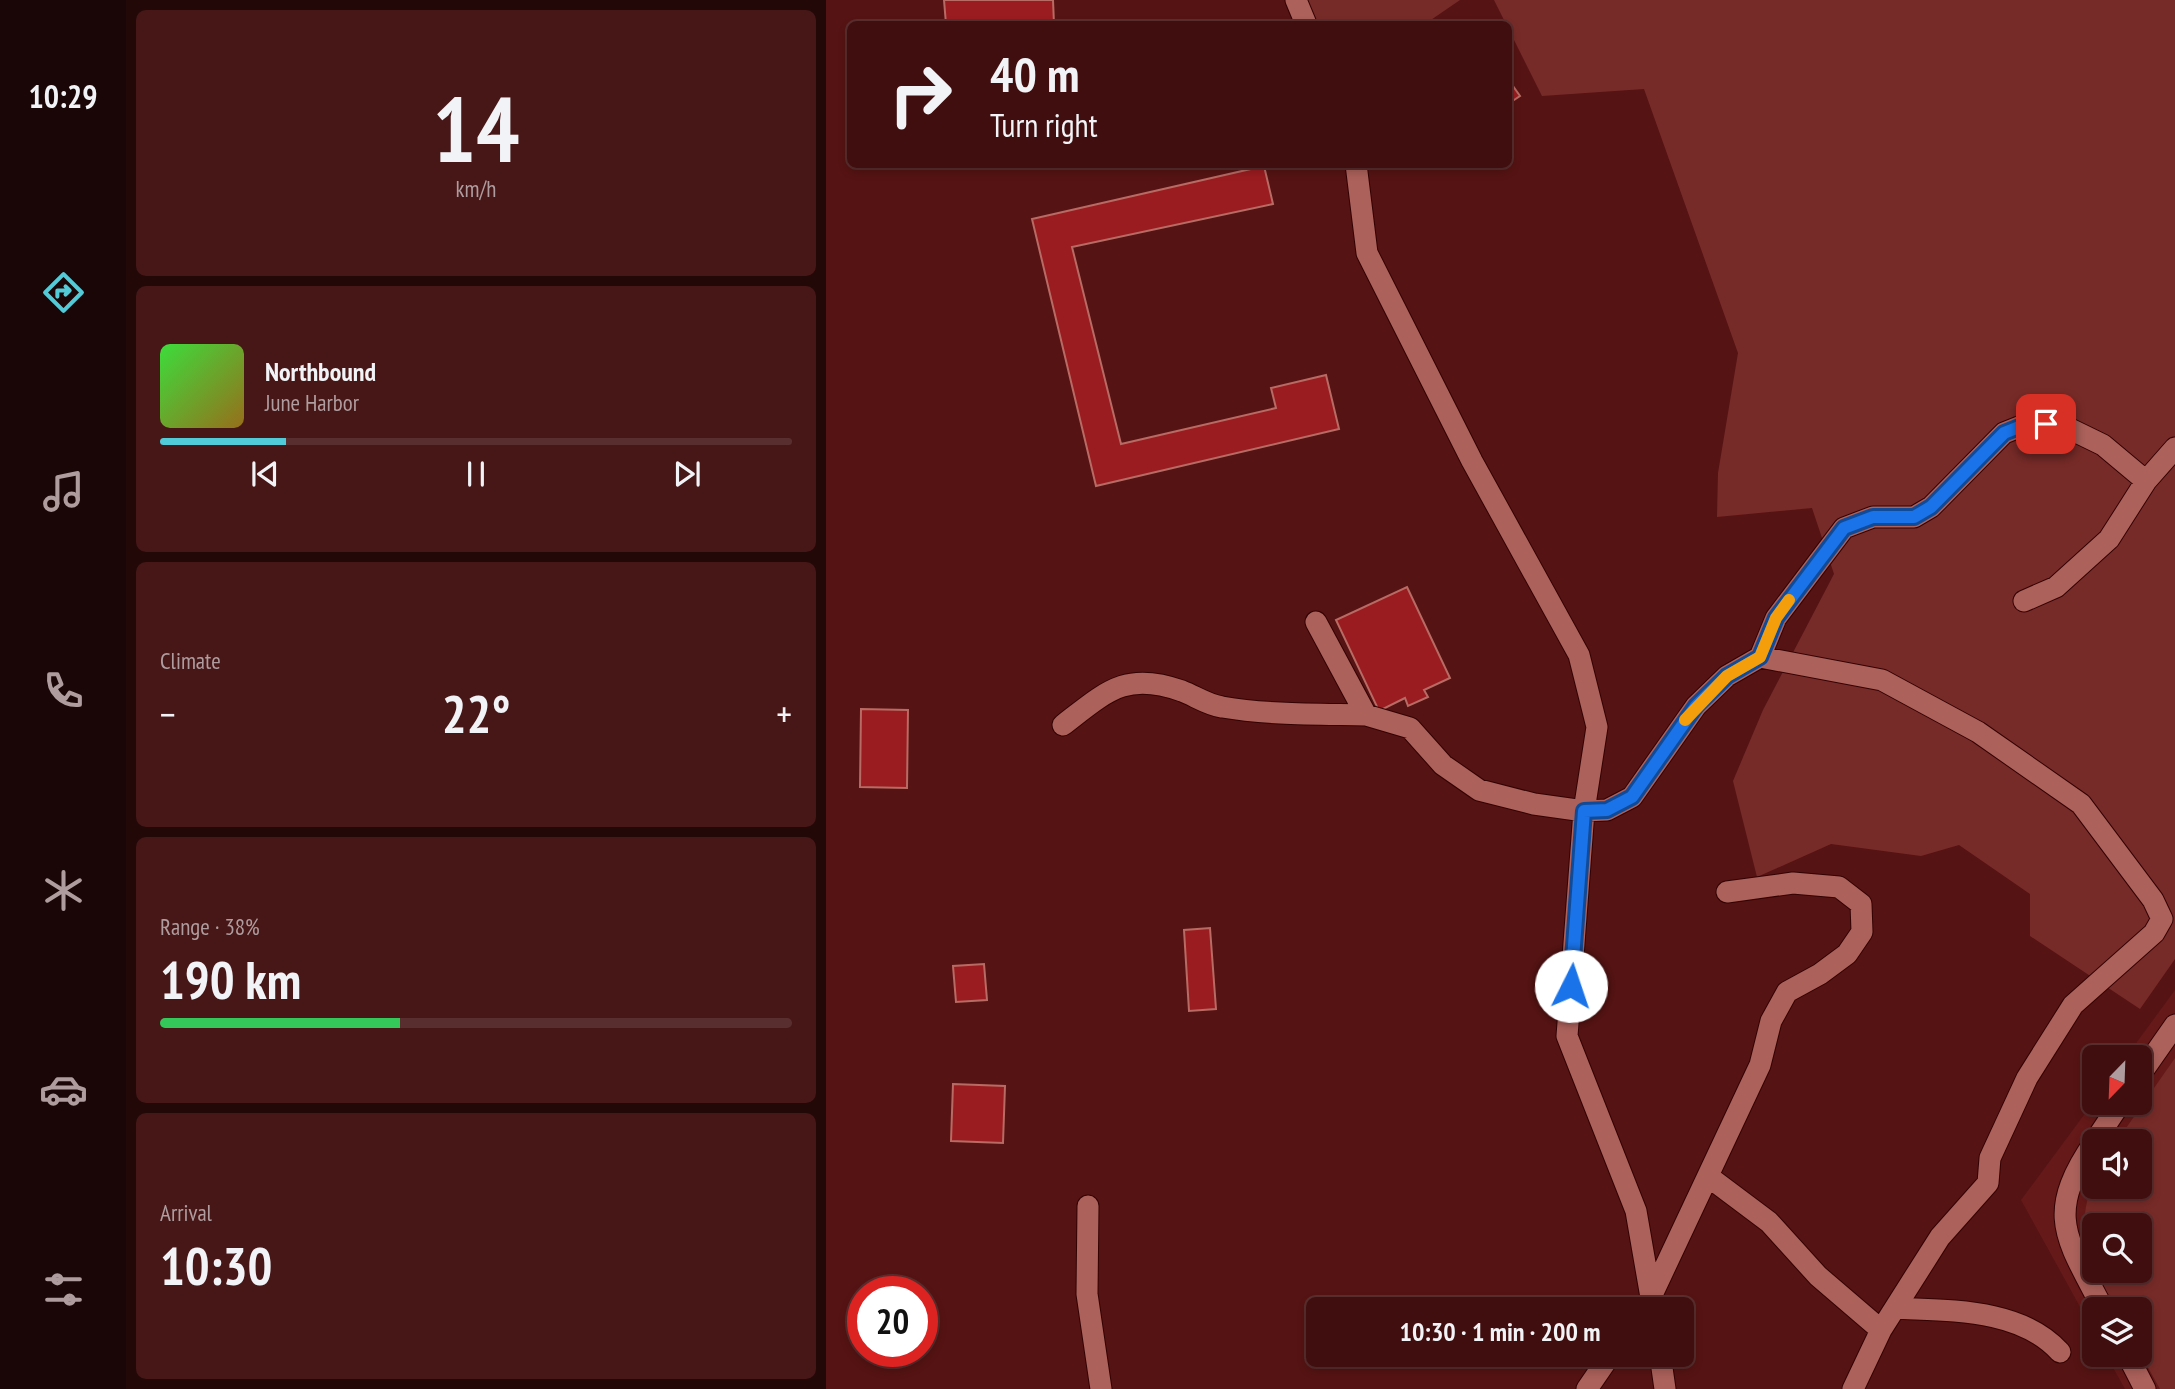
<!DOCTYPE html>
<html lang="en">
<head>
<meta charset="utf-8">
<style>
	body { margin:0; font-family:"PT Sans Narrow",sans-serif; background:#471717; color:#f1f3f6; height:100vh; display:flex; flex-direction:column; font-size:26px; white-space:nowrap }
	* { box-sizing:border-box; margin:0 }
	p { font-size:23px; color:#ae9c9e }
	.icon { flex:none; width:38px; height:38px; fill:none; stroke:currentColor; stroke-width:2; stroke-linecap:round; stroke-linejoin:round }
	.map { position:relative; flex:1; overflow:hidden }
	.side { display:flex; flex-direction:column; gap:10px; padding:10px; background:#230808; width:700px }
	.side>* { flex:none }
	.top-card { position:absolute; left:21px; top:21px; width:665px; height:147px; border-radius:10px; box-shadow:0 4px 10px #0003,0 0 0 2px #592e2e; background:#400e0e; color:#f1f3f6; overflow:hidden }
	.needle { width:46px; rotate:203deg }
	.controls { position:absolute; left:1256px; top:1045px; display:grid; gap:14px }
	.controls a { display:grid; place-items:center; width:70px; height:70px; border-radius:10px; background:#400e0e; box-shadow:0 4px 10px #0003,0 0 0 2px #592e2e; font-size:35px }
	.speed { position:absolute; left:21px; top:1276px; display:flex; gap:14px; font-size:35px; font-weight:700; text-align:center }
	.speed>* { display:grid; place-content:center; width:91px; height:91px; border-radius:50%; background:#400e0e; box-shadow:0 4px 10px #0003,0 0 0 2px #592e2e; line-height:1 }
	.speed .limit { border:10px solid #d22; background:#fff; color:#111 }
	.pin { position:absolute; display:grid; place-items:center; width:60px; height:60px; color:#fff; margin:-30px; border-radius:14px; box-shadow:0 4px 10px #0006 }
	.me { position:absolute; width:77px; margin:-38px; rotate:4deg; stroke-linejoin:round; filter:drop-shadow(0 0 5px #0008) }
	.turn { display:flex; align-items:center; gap:24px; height:147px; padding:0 28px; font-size:32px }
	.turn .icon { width:91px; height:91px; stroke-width:2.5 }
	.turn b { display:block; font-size:49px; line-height:60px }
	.big { font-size:52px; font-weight:800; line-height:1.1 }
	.side .card { flex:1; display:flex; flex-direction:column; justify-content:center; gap:10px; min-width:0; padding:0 24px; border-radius:10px; background:#471717 }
	.side .dial { align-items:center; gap:0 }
	.dial b { font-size:91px; line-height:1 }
	.song { display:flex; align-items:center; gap:21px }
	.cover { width:84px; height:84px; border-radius:10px; background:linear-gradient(135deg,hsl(120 70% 55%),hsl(40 70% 35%)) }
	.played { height:7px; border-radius:4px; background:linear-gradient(90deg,#52cbd9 20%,#592e2e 20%) }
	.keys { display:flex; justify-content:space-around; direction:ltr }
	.heat { display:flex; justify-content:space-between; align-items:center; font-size:38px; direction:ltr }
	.charge { height:10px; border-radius:5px; background:linear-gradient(90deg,#34c759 38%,#592e2e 0) }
	.trip { position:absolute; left:480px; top:1297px; width:388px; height:70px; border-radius:10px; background:#400e0e; box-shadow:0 4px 10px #0003,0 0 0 2px #592e2e; font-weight:800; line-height:70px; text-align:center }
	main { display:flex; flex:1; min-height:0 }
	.tab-bar { display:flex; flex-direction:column; width:126px; justify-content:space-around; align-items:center; background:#1a0606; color:#ae9c9e }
	.tab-bar .icon { width:49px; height:49px }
	.tab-bar .selected { color:#52cbd9 }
	.tab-bar b { font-size:32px; color:#f1f3f6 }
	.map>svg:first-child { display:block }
	.built { fill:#651918; fill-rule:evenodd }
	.green { fill:#772b28; fill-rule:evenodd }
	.building { fill:#9b1c20; stroke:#b76b64; stroke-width:2 }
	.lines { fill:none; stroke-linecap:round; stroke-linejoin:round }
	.minor-casing { stroke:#330203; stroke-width:23 }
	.minor { stroke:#ac615b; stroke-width:21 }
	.route-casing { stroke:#114b97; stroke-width:18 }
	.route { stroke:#1a73e8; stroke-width:12 }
	.slow { stroke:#f59e0b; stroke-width:12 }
</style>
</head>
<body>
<main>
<nav class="tab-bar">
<b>10:29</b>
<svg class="icon selected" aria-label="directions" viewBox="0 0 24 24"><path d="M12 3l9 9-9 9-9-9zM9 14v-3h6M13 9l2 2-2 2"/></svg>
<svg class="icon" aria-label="music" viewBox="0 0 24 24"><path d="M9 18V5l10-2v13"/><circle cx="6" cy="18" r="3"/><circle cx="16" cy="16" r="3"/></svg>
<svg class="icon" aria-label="phone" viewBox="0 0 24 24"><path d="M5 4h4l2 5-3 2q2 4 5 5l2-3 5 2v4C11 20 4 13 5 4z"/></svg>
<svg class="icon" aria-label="climate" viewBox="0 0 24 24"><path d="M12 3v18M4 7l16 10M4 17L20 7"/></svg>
<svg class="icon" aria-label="car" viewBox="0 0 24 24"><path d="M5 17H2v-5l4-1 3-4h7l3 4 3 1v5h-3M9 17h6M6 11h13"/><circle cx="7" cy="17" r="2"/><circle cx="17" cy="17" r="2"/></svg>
<svg class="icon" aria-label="filters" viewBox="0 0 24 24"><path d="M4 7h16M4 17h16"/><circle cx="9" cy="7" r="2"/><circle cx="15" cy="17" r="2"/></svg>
</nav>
<section class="side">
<div class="card dial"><b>14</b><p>km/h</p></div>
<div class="card">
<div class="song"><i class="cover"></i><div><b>Northbound</b><p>June Harbor</p></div></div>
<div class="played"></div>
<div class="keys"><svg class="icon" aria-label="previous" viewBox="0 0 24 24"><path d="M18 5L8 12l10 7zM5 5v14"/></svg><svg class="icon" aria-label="pause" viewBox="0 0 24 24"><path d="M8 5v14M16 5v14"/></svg><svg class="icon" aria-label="next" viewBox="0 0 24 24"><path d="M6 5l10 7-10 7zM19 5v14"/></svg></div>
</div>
<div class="card"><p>Climate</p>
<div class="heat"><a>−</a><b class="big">22°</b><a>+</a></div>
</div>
<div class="card"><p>Range · 38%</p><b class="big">190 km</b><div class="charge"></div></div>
<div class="card"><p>Arrival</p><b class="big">10:30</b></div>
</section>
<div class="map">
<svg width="1349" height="1389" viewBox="0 0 1349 1389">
	<rect width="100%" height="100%" fill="#561313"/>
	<path class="built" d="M1349,990V1389H1299L1280,1355L1314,1354V1309H1269V1334L1195,1200L1269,1100V1102H1314V1057H1300ZM1269,1141H1314V1186H1269ZM1269,1225H1314V1270H1269Z"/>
	<path class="green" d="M479,0H634L599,24H491Z
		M668,0H1349V959L1314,1009L1204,936V894L1133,845L1095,856L1005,844L931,877L907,781L937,710L1008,574L986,508L891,517L892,473L912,353L818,89L716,96Z
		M1349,1058V1389H1334L1314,1353V1309H1290C1265,1265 1246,1228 1269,1179V1186H1314V1141H1291ZM1269,1225H1314V1270H1269Z"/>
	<path class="building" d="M118,0H227L228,24H120Z
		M682,79L694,96L682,104Z
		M438,166L447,204L246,247L295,444L450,408L445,388L500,375L513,429L270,486L206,219Z
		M581,587L624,678L598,690L602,697L582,706L579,698L553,711L510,620Z
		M35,709L82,710L81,788L34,787Z
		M384,928L390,1009L363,1011L358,930Z
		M158,964L161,1000L130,1002L127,966Z
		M127,1084L179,1086L177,1143L125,1141Z"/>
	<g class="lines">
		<g class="minor-casing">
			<path id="minor" d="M470,0L480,24
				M530,164L541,253L646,461L753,655L771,727L758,811L741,1036L810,1211L827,1309
				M1198,601L1230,587L1283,539L1320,481L1349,448
				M490,622L540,715L584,728L617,765L653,790L708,804L758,811L781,810L806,797L870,706L901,676L934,657L950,618L1018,528L1047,517H1088L1105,507L1178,433L1203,423L1238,426L1277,445L1320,481
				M934,657L1056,680L1152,732L1255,804L1327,900L1336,919L1328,933L1247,1005L1201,1078L1164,1158L1162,1183L1114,1237L1055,1330L1027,1389
				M237,725C281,691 300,671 356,691C369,696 382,705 396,707C443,715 491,714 540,715
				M1314,1075L1349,1025
				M1269,1141C1218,1215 1240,1237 1277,1309
				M1269,1141L1295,1102
				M883,1177L943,1222L992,1276L1055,1330
				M262,1206L261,1294L275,1389
				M824,1299L934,1065L945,1021L961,992L994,974L1021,954L1036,932L1035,904L1013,887L967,883L901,892
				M1069,1308C1124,1311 1194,1308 1234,1352
				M834,1354L839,1389
				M1301,1354L1319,1389
				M761,1389L785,1354"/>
		</g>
		<use href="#minor" class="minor"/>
	</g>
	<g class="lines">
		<g class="route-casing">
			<path id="route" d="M745,986L758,811L781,810L806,797L870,706L901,676L934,657L950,618L1018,528L1047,517H1088L1105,507L1178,433L1203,423L1220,424"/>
		</g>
		<use href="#route" class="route"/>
		<path class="slow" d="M859,720L901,676L934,657L950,618L963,600"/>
	</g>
</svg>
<div class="controls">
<a><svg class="needle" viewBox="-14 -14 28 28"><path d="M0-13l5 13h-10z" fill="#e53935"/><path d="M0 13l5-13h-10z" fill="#ae9c9e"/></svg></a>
<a><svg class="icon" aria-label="sound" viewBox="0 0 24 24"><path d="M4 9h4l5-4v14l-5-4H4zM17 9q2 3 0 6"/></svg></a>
<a><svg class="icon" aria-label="search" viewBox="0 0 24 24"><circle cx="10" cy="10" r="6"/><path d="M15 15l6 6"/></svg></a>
<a><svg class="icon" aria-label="layers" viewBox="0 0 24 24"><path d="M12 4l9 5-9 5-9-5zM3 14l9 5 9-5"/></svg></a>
</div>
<div class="speed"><div class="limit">20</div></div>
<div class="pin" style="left:1220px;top:424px;background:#d93025"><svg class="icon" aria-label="arrive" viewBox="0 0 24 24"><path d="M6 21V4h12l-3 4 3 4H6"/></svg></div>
<svg class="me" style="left:745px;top:986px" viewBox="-20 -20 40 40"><circle r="19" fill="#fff"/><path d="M0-13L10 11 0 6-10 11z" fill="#1a73e8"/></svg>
<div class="trip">10:30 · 1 min · 200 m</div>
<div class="top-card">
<div class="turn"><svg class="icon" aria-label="right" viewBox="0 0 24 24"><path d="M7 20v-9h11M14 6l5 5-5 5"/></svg><div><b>40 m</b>Turn right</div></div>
</div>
</div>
</main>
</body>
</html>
